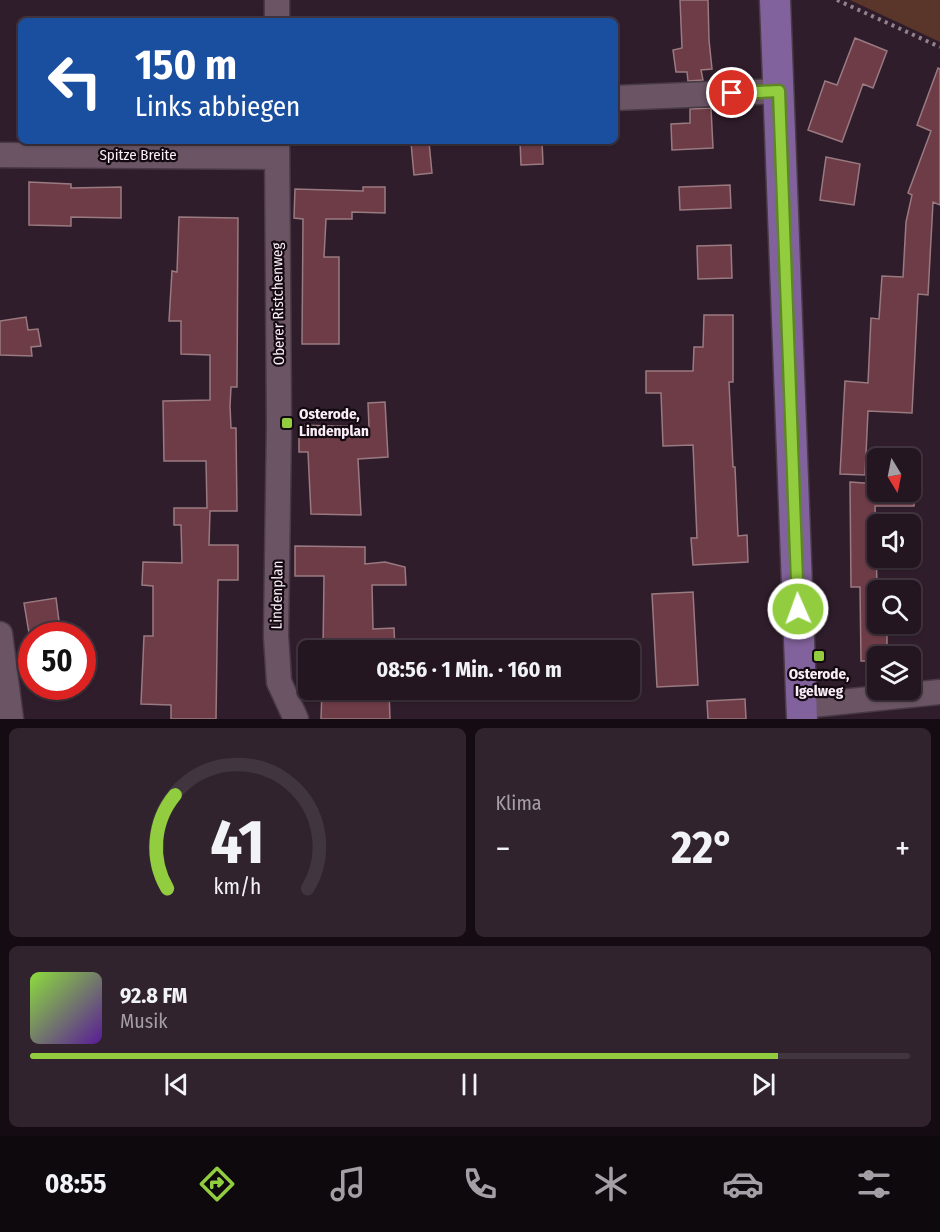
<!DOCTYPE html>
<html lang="de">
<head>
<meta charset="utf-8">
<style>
	body { margin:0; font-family:"Fira Sans Condensed",sans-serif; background:#30232e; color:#f1f3f6; height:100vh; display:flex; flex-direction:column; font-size:22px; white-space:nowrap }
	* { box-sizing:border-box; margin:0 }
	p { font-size:20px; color:#a39fa5 }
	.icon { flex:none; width:33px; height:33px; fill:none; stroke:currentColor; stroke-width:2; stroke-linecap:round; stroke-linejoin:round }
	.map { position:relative; height:719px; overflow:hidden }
	.details { display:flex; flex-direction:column; gap:9px; padding:9px; background:#140c12; flex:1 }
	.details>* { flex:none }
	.top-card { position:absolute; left:18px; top:18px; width:600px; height:126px; border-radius:9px; box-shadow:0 2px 4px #0004,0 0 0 2px #41353f; background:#1a4fa0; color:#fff; overflow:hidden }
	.needle { width:39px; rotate:170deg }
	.tools { position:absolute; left:867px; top:448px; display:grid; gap:12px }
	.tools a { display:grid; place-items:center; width:54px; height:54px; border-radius:9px; background:#241621; box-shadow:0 2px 4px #0004,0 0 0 2px #41353f; font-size:30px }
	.speed { position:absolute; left:18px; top:622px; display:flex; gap:12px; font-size:30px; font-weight:700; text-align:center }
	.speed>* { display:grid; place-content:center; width:78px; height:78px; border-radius:50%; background:#241621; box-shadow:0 2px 4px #0004,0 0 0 2px #41353f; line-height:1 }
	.speed .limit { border:9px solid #d22; background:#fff; color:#111 }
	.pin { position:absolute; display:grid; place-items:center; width:51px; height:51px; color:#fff; margin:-26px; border:3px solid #fff; border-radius:50%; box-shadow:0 2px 6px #0007 }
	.me { position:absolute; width:66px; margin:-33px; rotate:358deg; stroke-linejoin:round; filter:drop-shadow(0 0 4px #0008) }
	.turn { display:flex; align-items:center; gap:21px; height:126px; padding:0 18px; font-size:27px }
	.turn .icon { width:78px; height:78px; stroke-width:2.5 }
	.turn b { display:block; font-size:42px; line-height:51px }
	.big { font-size:45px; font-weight:700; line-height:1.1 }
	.details .card { flex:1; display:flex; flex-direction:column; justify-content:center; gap:9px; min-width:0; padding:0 21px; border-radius:9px; background:#30232e }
	.details .dial { align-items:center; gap:0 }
	.dial svg { height:156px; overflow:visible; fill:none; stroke:#41353f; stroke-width:7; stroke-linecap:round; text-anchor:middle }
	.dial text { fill:#f1f3f6; stroke:none }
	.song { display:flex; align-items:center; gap:18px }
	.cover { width:72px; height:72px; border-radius:9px; background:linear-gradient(135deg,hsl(90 70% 55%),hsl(270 70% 35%)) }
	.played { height:6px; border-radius:3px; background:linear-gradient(90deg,#92cd3f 85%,#41353f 85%) }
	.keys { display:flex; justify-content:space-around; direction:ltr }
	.heat { display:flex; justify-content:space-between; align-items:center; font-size:33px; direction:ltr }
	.details .tiles { flex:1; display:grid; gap:9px; grid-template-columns:1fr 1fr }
	.card:last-child { grid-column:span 2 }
	.trip { position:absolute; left:298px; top:640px; width:342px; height:60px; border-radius:9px; background:#241621; box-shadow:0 2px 4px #0004,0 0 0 2px #41353f; font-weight:700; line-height:60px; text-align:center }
	.tab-bar { display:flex; height:96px; justify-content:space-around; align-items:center; background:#0e090d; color:#a39fa5 }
	.tab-bar .icon { width:42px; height:42px }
	.tab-bar .current { color:#92cd3f }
	.tab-bar b { font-size:27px; color:#f1f3f6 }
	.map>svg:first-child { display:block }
	.green { fill:#5a352a }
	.building { fill:#6e3c47; stroke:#997a80; stroke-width:1.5 }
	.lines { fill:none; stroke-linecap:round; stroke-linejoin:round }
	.minor-casing { stroke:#493a46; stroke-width:27 }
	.major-casing { stroke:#493a46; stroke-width:33 }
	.path { stroke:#92828e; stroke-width:4; stroke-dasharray:3 4.5; stroke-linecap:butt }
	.minor { stroke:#6b5565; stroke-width:24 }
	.major { stroke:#82629c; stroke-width:30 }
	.route-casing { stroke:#5f8529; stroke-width:15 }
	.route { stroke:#92cd3f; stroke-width:10 }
	.poi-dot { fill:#92cd3f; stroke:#130a11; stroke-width:2 }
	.labels { text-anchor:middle; stroke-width:4.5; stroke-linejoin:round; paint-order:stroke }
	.street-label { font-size:15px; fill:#fbedf7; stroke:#130a11 }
	.poi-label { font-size:15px; font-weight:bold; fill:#fbedf7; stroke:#130a11; text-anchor:start }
</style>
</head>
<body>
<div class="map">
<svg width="940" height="719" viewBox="0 0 940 719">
	<rect width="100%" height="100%" fill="#301d2c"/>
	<path class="green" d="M850,0H940V42Z"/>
	<path class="building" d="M680,0H708L709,40L712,69L701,70L703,80L688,81L687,72H676L673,50L682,48Z
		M855,38L887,51L873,88L863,84L842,142L808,130L825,81L837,85Z
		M938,68L940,69V205L933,202L928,295L918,294L912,413L868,411L865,475L840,474L845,381L868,383L871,318L879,319L882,276L903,277L906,222L912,195L908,193L931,131L917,125Z
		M711,108L713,148L672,150L671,124L690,123V109Z
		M520,141H542L543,164L521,165Z
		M429,142L432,173L414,175L411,143Z
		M826,157L860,164L854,205L820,200Z
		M29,182L71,184V188L121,187V218L71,217V226L29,225Z
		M730,185L731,208L680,210L679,187Z
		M363,187H385V213L352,212V219H326L324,257H339V344H302L303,219L294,218L295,189L363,191Z
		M179,217L238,218L237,387H231L230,406L231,428H236L237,511H210L209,545H238V580H218L216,719H171V705L141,704L144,636H153V586L142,585L143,562L182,563L181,525H174V508H207L206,461H164L163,401L210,400V355L181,354V321H169L172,271L177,272Z
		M731,245L732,278L698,279L697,246Z
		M704,315H733V382H729L733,467H735L738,536L747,535L748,562L693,565L691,538H697L693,445L663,446L661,393H646V371H693L694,347H703Z
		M26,317L28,330L38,329L41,346L31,347L32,356L0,355V321Z
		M385,402L388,457L358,459L361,515L311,514L308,452H299V425L369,427L368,403Z
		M850,482L878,484V492H910V485L915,486L914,506H875L878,624H887V657H878V661H861L860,587H851Z
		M295,546L365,547V564L385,562L405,567L406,585H372L373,629L394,628L395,651H323L324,576H295Z
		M693,592L698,685L657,687L652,594Z
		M56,598L60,629L29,633L24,603Z
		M322,690H389L390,719H321Z
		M745,699L746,719H708L707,701Z"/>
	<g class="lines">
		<g class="minor-casing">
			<path id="minor" d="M277,0V21
				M615,98L779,91
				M277,141L279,424L276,636L279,682L296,719
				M0,155L276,157
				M0,634L11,719
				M802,706L940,692"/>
		</g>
		<g class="major-casing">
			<path id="major" d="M775,0L802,719"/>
		</g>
		<path class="path" d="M837,0L940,47"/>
		<use href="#minor" class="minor"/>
		<use href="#major" class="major"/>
	</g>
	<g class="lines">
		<g class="route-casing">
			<path id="route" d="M732,93L779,91L798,609"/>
		</g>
		<use href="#route" class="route"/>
	</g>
	<g class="poi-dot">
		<rect x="281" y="417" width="12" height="12" rx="3"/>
		<rect x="813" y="650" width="12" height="12" rx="3"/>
	</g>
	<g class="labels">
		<g class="street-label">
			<text x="138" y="160">Spitze Breite</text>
			<text transform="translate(278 304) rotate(-91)" y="5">Oberer Ristchenweg</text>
			<text transform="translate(277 595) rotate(-89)" y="5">Lindenplan</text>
		</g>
		<g class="poi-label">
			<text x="299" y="419">Osterode,<tspan x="299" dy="17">Lindenplan</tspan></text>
			<text x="819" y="679" text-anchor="middle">Osterode,<tspan x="819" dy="17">Igelweg</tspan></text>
		</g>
	</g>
</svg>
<div class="tools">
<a><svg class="needle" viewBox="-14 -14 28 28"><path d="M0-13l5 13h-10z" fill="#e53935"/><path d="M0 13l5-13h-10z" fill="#a39fa5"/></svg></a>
<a><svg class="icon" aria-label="sound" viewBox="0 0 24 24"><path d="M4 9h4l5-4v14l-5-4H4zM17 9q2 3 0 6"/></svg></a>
<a><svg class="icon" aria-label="search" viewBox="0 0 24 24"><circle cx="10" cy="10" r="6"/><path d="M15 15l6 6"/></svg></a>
<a><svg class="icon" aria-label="layers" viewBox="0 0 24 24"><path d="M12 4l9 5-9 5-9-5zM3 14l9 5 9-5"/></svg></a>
</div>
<div class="speed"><div class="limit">50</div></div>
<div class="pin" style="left:732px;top:93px;background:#d93025"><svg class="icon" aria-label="arrive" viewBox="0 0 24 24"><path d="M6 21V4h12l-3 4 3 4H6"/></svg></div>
<svg class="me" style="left:798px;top:609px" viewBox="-20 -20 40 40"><circle r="17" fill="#92cd3f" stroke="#fff" stroke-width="3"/><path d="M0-11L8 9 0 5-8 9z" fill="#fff"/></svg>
<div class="trip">08:56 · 1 Min. · 160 m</div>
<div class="top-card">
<div class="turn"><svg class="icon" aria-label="left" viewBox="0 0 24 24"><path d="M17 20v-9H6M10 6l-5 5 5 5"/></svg><div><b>150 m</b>Links abbiegen</div></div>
</div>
</div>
<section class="details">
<div class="tiles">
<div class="card dial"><svg viewBox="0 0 100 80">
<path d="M14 69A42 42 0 1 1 86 69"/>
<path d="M14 69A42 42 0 0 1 18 21" stroke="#92cd3f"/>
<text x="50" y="56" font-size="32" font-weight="700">41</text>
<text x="50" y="72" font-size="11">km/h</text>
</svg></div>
<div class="card"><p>Klima</p>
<div class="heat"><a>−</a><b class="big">22°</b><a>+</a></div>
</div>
<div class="card">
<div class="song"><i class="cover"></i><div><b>92.8 FM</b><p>Musik</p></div></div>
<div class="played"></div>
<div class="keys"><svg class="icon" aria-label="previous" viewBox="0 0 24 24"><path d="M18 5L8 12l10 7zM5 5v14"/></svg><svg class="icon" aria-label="pause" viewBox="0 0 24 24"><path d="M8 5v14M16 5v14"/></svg><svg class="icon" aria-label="next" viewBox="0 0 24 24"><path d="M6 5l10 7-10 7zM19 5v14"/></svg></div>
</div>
</div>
</section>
<nav class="tab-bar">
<b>08:55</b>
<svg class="icon current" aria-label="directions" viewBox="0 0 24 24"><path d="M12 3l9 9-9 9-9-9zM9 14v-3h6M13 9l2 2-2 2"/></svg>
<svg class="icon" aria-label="music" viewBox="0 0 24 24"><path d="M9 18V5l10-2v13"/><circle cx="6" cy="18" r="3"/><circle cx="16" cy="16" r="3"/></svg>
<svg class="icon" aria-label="phone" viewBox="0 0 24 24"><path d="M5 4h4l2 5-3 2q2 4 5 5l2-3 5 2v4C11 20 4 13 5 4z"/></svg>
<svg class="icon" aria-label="climate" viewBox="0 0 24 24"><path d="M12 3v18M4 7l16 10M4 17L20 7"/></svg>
<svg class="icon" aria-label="car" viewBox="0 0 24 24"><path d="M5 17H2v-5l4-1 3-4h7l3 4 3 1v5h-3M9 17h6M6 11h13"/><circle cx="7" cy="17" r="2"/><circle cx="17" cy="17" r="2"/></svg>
<svg class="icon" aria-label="filters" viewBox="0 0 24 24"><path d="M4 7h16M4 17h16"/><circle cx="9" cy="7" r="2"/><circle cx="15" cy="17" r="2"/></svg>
</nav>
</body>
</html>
